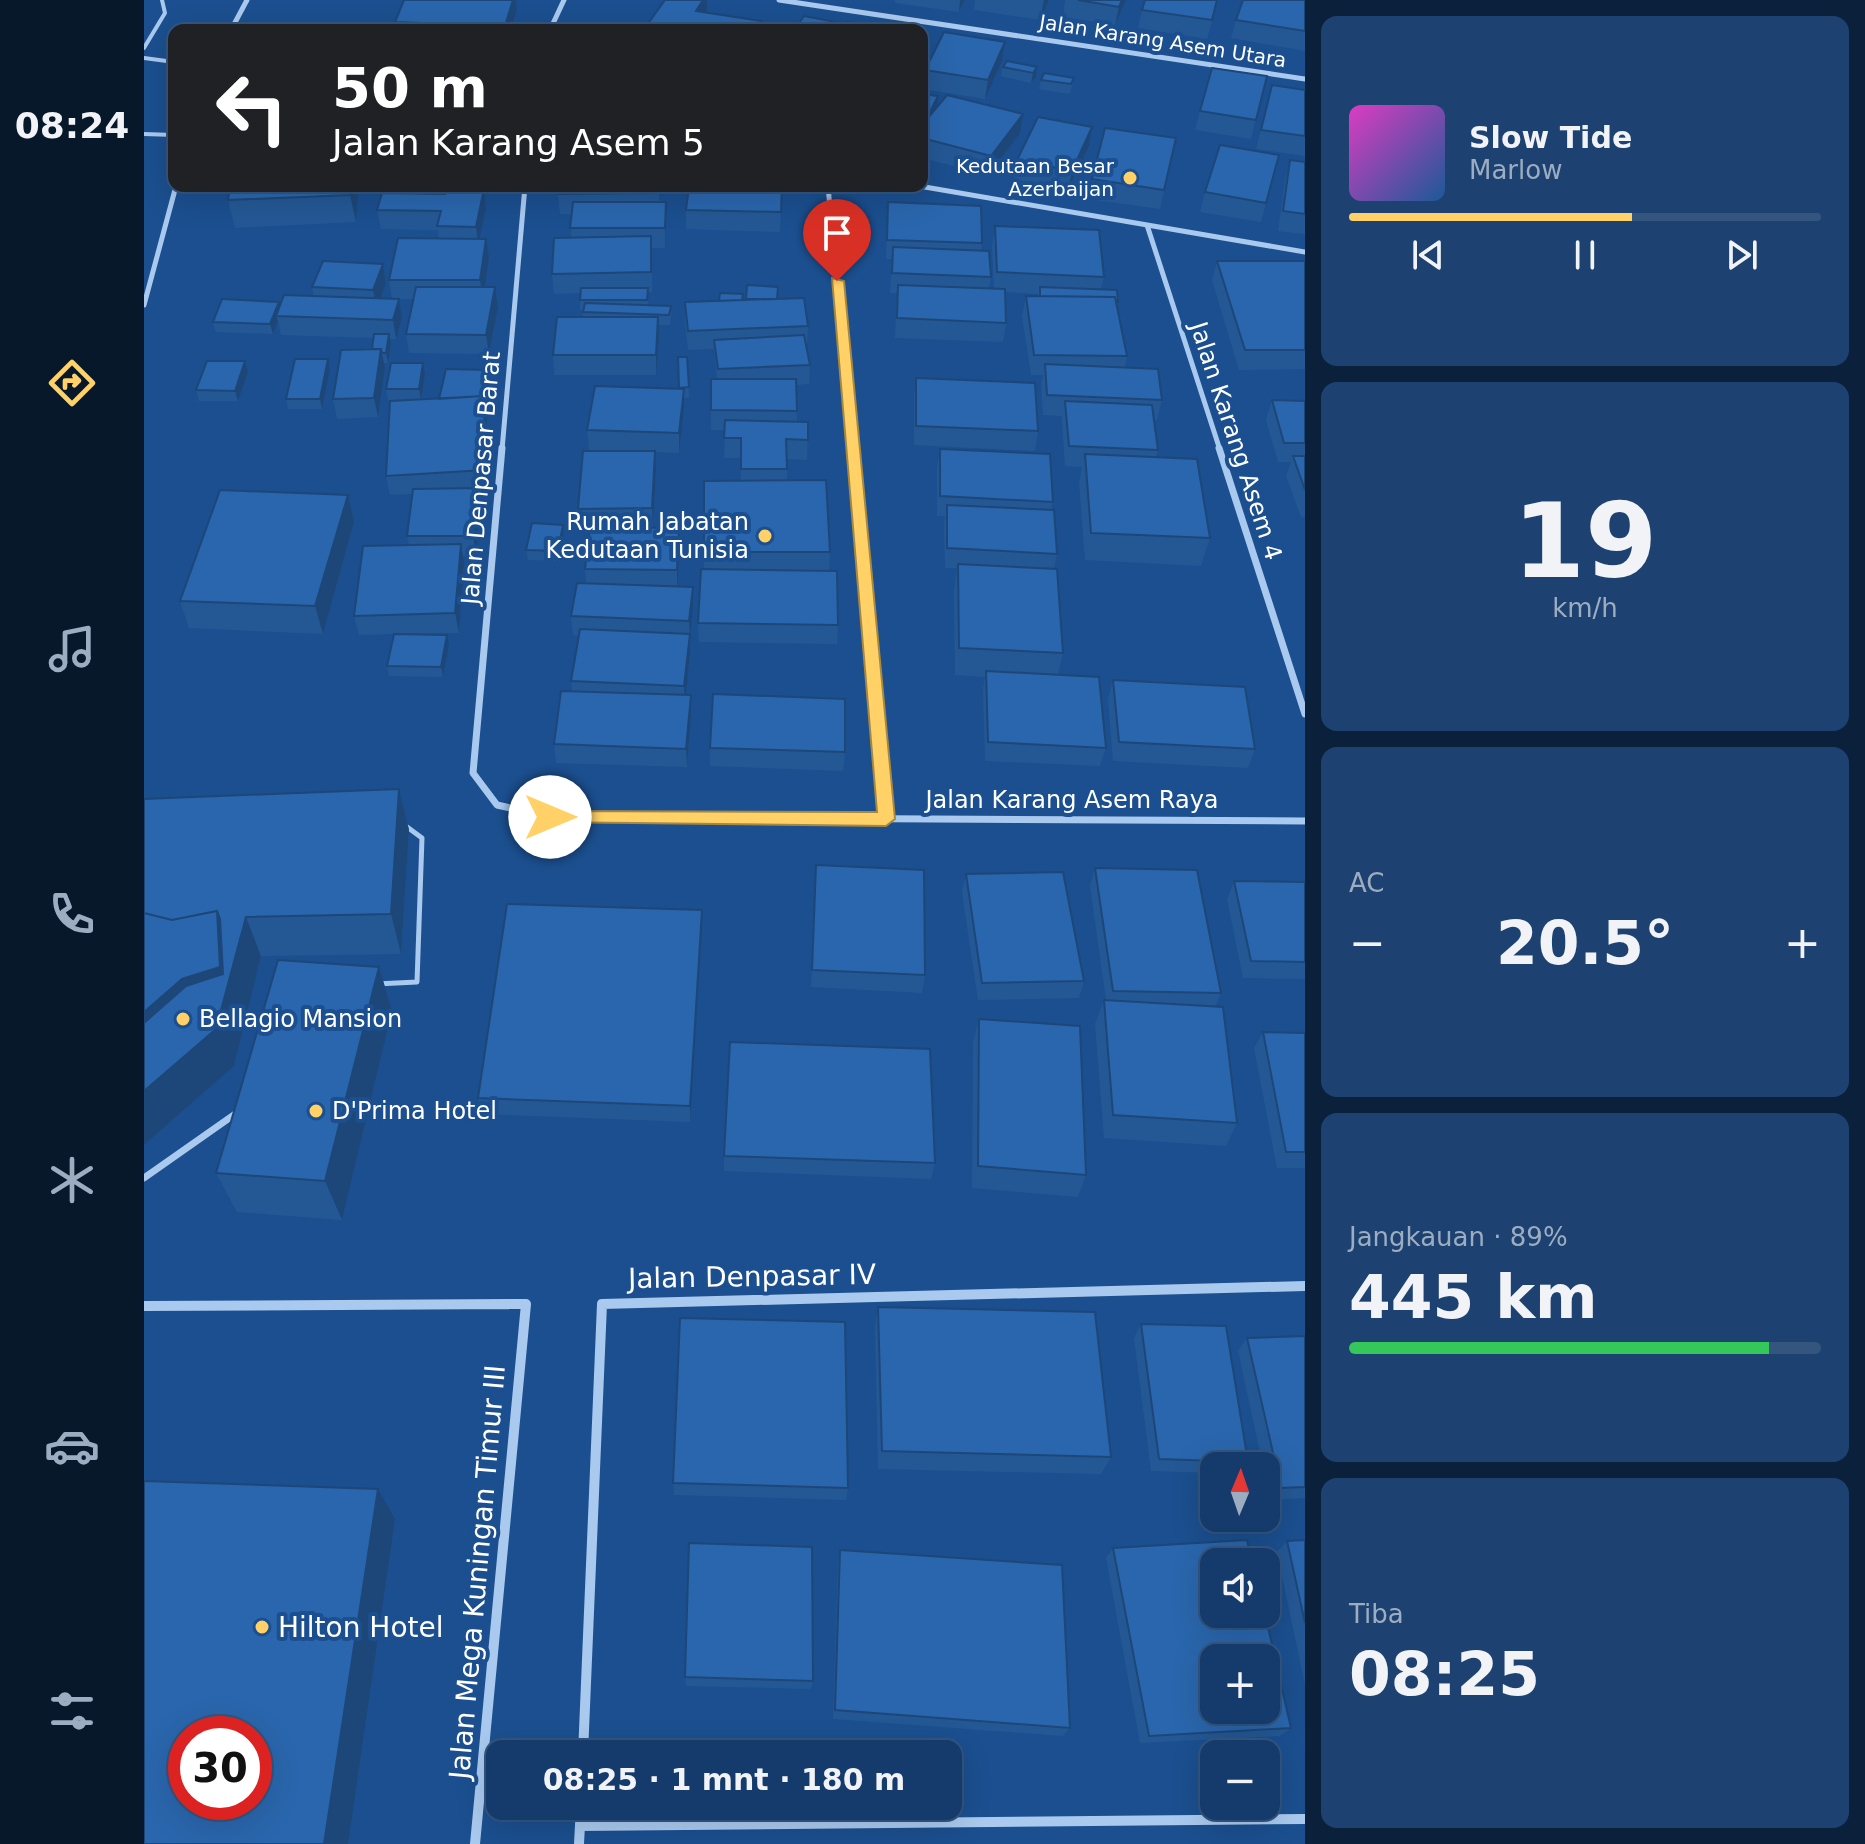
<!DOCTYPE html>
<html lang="id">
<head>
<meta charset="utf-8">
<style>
	body { margin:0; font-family:"DejaVu Sans",sans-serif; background:#1d4271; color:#f1f3f6; height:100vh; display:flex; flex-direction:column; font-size:30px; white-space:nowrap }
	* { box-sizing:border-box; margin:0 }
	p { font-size:26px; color:#9dadc1 }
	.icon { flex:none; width:44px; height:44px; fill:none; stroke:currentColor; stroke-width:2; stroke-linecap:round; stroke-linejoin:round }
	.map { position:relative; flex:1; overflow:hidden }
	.panel { display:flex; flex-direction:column; gap:16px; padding:16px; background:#0b203b; width:560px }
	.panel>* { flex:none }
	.hud { position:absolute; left:24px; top:24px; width:760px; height:168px; border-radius:16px; box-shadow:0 8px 32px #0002,0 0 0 2px #33557e; background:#202124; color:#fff; overflow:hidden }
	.needle { width:52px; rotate:2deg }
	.controls { position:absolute; left:1056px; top:1452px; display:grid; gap:16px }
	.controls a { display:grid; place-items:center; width:80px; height:80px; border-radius:16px; background:#143b6b; box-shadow:0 8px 32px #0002,0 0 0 2px #33557e; font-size:40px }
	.speed { position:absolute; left:24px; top:1716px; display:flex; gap:16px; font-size:40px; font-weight:700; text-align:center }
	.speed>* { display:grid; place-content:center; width:104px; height:104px; border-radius:50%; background:#143b6b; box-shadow:0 8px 32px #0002,0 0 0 2px #33557e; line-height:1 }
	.speed .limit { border:12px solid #d22; background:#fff; color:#111 }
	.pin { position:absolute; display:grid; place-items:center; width:68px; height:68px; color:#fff; margin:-82px -34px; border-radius:50% 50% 50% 0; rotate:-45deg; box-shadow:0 0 8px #0007 }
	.pin .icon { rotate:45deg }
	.me { position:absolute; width:88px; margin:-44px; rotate:90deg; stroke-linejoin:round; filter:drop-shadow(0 0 6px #0008) }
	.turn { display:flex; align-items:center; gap:28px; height:168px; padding:0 32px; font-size:36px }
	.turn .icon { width:104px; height:104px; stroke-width:2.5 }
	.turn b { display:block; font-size:56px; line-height:68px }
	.big { font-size:60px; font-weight:700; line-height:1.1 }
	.panel .tile { flex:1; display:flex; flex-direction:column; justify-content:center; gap:12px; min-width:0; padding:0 28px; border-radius:16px; background:#1d4271 }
	.panel .dial { align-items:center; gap:0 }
	.dial b { font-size:104px; line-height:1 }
	.song { display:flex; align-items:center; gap:24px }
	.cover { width:96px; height:96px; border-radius:12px; background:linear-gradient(135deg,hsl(310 70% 55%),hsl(210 70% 35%)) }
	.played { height:8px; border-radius:4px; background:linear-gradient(90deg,#ffd166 60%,#33557e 60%) }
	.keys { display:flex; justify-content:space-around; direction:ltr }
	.heat { display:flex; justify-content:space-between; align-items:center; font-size:44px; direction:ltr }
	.charge { height:12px; border-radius:6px; background:linear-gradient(90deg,#34c759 89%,#33557e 0) }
	.trip { position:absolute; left:342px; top:1740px; width:476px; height:80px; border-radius:16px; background:#143b6b; box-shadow:0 8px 32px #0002,0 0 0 2px #33557e; font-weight:700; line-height:80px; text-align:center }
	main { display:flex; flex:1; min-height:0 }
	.tabs { display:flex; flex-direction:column; width:144px; justify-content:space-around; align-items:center; background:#08182b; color:#9dadc1 }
	.tabs .icon { width:56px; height:56px }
	.tabs .on { color:#ffd166 }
	.tabs b { font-size:36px; color:#f1f3f6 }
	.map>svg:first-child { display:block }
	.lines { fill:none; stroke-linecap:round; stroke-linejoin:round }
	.lane-far2 { stroke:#a9c9ee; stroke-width:4 }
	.lane-far1 { stroke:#a9c9ee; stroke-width:5 }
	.lane { stroke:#a9c9ee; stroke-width:7 }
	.street-far2 { stroke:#a9c9ee; stroke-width:5 }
	.street-far1 { stroke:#a9c9ee; stroke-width:7 }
	.street { stroke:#a9c9ee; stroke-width:10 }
	.wall { fill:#245895 }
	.shaded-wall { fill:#1d4779 }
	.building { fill:#2a66ad; stroke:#1d4779; stroke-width:2; fill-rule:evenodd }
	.route { fill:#ffd166; stroke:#a68842; stroke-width:2 }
	.poi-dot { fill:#ffd166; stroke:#1b4f8f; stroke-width:3 }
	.labels { text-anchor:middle; stroke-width:8; stroke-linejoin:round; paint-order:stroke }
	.far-street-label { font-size:20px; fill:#fff; stroke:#1b4f8f }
	.far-poi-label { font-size:20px; fill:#fff; stroke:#1b4f8f; text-anchor:end }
	.street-label { font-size:24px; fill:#fff; stroke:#1b4f8f }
	.poi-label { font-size:24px; fill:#fff; stroke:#1b4f8f; text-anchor:start }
	.near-street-label { font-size:28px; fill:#fff; stroke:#1b4f8f }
	.near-poi-label { font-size:28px; fill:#fff; stroke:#1b4f8f; text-anchor:start }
</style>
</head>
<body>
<main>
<nav class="tabs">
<b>08:24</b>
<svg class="icon on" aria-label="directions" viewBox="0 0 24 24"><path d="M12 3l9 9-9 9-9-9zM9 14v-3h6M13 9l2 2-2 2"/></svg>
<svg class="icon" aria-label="music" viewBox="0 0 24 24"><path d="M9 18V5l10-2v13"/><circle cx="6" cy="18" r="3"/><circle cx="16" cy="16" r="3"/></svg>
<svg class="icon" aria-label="phone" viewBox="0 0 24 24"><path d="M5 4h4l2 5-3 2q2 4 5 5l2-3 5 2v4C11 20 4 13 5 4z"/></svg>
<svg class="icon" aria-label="climate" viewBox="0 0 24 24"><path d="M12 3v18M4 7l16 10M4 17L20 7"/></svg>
<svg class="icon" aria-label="car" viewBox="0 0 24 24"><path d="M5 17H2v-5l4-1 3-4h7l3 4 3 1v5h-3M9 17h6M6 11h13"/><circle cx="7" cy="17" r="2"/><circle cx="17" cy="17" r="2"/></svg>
<svg class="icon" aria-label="filters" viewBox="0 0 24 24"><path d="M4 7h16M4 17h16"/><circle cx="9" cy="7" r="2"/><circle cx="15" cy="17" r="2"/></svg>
</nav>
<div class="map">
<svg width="1161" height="1844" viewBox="0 0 1161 1844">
	<rect width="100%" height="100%" fill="#1b4f8f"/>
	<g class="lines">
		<path class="lane-far2" d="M0,48L21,13L18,0
			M0,58L30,62
			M0,134L30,135"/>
		<path class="lane-far1" d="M232,984L273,982L278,838L259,824"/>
		<path class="lane" d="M0,1178L94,1112"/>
		<path class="street-far2" d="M635,0L1161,79
			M87,30L103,0
			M406,30L420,0
			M684,186L708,450
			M775,186L1161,252
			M1003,225L1076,450
			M0,305L32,186
			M358,450L381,186"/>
		<path class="street-far1" d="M358,448L329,773L353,805L406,817L1161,821
			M708,448L742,819
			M1075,448L1161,714"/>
		<path class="street" d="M0,1306L382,1304L331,1844
			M439,1754L458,1304L1161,1286
			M436,1826L1161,1819
			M435,1844L437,1806"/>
	</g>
	<path class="wall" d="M260,0H372L373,10L367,30H253L251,22Z
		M521,0H563V13L617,21V30H503V25Z
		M751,0H821L815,12L751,3Z
		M831,0H905L896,20L830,10Z
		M921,0H982L971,25L919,17Z
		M1074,0L1063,39L994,28L998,10Z
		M1161,0V51L1087,38L1092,20Z
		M861,42L858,61L841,99L779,89L781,70Z
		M859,67H893L892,77L887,83L857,76Z
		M1123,76L1107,139L1051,130L1056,111Z
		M930,78L926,94L895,89L897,80Z
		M1128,85L1161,90V156L1112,149Z
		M778,94L793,106L791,110L876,133L845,175L778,158Z
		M948,127L945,146L924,190L870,179L873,160Z
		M1032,138L1016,209L944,199L948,179Z
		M1135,155L1117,222L1056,212L1061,192Z
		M1146,160L1161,162V234L1134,231L1141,180Z
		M215,186L212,222L91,228L84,200Z
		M268,186H325L326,189H340L342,209L336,239L345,258L340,287H351L354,307L345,354L265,353L262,334L269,299H255L258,318L252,339H246L247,344L244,363H240L241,368L234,417L193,419L189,399L228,349L229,338L137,335L134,321L129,334L72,332L69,322L136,306L170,296L168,287L239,264L242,283L237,298L248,299L245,280L295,238L294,230L237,229L233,210L269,194Z
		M515,186V202H522L521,248H508V292H504V305L527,306V316L526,325H514L512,375H410L409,355L439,317V310H436V293L410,294L408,274L427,238L428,214H416L414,194Z
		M638,186L636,232L542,229V210Z
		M744,202L838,243L837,250L847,277L845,288H850L848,246L851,226L960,277L957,289L974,302L973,306L983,356L981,367L1018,400L1013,420H1010L1014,450L1012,457L1066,538L1057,566L941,560L935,482L938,467L921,466L918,421V416L899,415L897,383L899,375H887L878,316L882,296H894V294L861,292L862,323L859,342L751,338L753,293H746L748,259H742Z
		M1073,261H1161V369L1095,370L1068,280Z
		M634,299L664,326L663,346H662L666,365L665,384L652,385L653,422H664L663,460L643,459V480L686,552L685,571L694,625L693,644L555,642L554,623L560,569V481L597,480V458H580L581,430H567V379H573L570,349L544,350L541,322V302Z
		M534,357H543L545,398H540V409L535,453L511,452L512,471L509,528H535L536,548L533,586L549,587V606L546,638V653L542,695H547V714L543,767L412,763L410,744L428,691L427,681L435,636L429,635L427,616L442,583L441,569L446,528H436L434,509L486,451L445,450L443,430L535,389Z
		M101,361L104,372L94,401H55L52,390Z
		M186,369L178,409H144L142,399Z
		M281,374L277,399H295L344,380L341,399L343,416V490H334L337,508L332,556H319L320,563L315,633L261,634L303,635L305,645L299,677L245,676L243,666L250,634L215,635L210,616L265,545L263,536L269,494L246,495L242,476L276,400H244L242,389Z
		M772,378L894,431L891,451L770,445V397Z
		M1128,400L1161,401V517H1157L1142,476L1147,462H1134L1122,420Z
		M796,449L909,502L907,510L913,554L910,569L919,653L914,675L962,748L956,766L841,761L839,690L841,677L811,675L810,591L813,568H801L800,525L801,516H793V468Z
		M210,522L179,634L45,628L36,601Z
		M419,525L420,535L415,561L384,560L382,550Z
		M969,680L1111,749L1104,768L969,761L964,699Z
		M566,748L701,752L699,771L566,766Z
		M255,789L265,830L257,954L117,956L90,1066L0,1145V799Z
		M672,865L781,975L778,993L667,987Z
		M951,868L1077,993L1071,1007L1093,1123L1082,1146L960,1138L951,1024L960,1000H962L946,886Z
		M822,874L940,981L935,998L834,1000L818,892Z
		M1090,881L1161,882V979L1099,978L1083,899Z
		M558,910V928L546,1122L338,1114L334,1098Z
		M235,967L248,1011L198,1220L93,1212L72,1173Z
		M835,1019L942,1175L934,1197L828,1188L829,1043Z
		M1119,1032L1161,1033V1168H1133L1110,1048Z
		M580,1156L791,1163L787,1179L580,1171Z
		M734,1307L967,1457L957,1474L734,1469L731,1326Z
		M997,1324L1104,1462L1101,1466H1070V1473L1007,1471L990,1338Z
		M1161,1336V1498L1127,1500L1122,1479V1466H1119L1094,1351L1103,1338Z
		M529,1483L704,1488L702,1500L530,1495Z
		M1161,1540V1685L1133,1552L1143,1541Z
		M969,1548L1147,1728L1136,1736L996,1743L962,1558Z
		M696,1550L926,1728L919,1736L689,1719L694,1561Z
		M541,1677L669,1681L667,1689L542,1686Z"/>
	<path class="shaded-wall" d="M369,0H372L373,10L367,30H361V26Z
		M559,0H563V13L552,11Z
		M816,0H821L815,12Z
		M900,0H905L896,20Z
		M978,0H982L971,25L975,7Z
		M617,21V30H611Z
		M861,42L858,61L841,99L844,80Z
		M893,67L892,77L887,83L889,73Z
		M794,96L793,106L778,137L779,128Z
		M879,114L876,133L845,175L847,156Z
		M948,127L945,146L924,190L928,171Z
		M207,186H215L212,222L206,195Z
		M340,189L342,209L334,247L332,227Z
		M522,202V221L521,248V228Z
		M342,239L345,258L339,300L336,280Z
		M239,264L242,283L233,309L229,290Z
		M351,287L354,307L345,354L342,335Z
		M255,299L258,318L252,339L249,320Z
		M135,302L137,312L132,316L134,321L129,334L126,324Z
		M514,317L515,337L512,375V355Z
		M245,334L247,344L244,363L242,353Z
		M237,349L241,368L234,417L230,398Z
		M184,359L186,369L178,409L176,399Z
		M101,361L104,372L94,401L91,391Z
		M279,363L281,374L277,400L275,389Z
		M343,370L344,380L341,399L343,416V490L341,470L337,400Z
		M540,389V409L535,453V433Z
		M511,451L512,471L509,528L508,508Z
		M334,488L337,508L332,556L329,536Z
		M204,495L210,522L179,634L171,606Z
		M419,525L420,535L415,561L414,551Z
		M535,528L536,548L533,589V570Z
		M317,544L320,563L315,633L311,613Z
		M549,587V606L546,638V653L541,705L540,686L546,636L545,621Z
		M303,635L305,645L299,677L297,667Z
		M547,695V714L543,767L542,749Z
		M255,789L265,830L257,954L247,914Z
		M558,910V928L546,1122V1106Z
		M73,911L102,917L117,956L90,1066L0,1145V1012Z
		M235,967L248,1011L198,1220L181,1181Z
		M234,1489L251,1519L204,1844H180Z"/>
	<path class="building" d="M260,0H369L361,26L251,22Z
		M521,0H559L552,11L617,21L611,30H537L503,25Z
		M934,0H978L975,7Z
		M1001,0H1073L1068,20L998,10Z
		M1099,0H1161V31L1092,20Z
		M660,16L702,24L699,30L651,29Z
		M703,22L754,30H699Z
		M472,25L503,30H469Z
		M629,25L645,28L643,30H625Z
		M800,32L861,42L844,80L781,70Z
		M863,61L893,67L889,73L859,67Z
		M1068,68L1123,76L1112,120L1056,111Z
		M900,73L930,78L927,84L897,80Z
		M1128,85L1161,90V136L1117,130Z
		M778,94L794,96L782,120L778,125Z
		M803,95L879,114L847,156L778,138V125Z
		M894,117L948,127L928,171L873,160Z
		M961,128L1032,138L1020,190L948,179Z
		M1076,145L1135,155L1122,203L1061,192Z
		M1146,160L1161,162V214L1139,211Z
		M86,186H207L206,195L84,200Z
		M268,186H325L268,188Z
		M415,186H515V193L414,194Z
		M545,186H638L637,212L542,210Z
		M302,188L340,189L332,227L293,226L297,211L233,210L238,193L301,194Z
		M429,202H522L521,228H426Z
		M744,202L837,206L838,243L743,240Z
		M851,226L955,230L960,277L853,272Z
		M507,236V272L408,274L410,238Z
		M254,238L342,239L336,280H245Z
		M749,247L845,251L847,277L748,273Z
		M179,261L239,264L229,290L168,287Z
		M1073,261H1161V350H1101Z
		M603,285L634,287L633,299H602Z
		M754,285L861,289L862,323L753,318Z
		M272,287H351L342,335L262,334Z
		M896,287L973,290L974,302H972L971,297L896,296Z
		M437,288H504L503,300H436Z
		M576,293L599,294L598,300L575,301Z
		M140,295L255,299L249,320L132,316Z
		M882,296L971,297L983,356L890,355Z
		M660,298L664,326L544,331L541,302Z
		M78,299L135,302L126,324L69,322Z
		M441,303L527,306L525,315L439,312Z
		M413,317H514L512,355H409Z
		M230,334H245L242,353H238L237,349H228Z
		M660,335L666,365L574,369L570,340Z
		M237,349L230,398L189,399L197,350Z
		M534,357H543L545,387L535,388Z
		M151,359H184L176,399H142Z
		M63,361H101L91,391L52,390Z
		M247,363H279L275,389H242Z
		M901,364L1014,369L1018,400L903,395Z
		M302,369L343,370L338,396L295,399Z
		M772,378L891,383L894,431L772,426Z
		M567,379H652L653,411L567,410Z
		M451,386L540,389L535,433L443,430Z
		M340,396L341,470L242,476L246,401Z
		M1128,400L1161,401V443H1140Z
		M921,401L1008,405L1014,450L925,446Z
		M581,420L664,422V440L642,439L643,469H597V438H580Z
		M796,449L906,454L909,502L796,496Z
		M439,451H511L508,508L434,509Z
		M941,454L1053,459L1066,538L947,533Z
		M1149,456H1161V490Z
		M682,480L686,552H560V481Z
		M334,488L329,536H263L269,489Z
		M76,490L204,495L171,606L36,601Z
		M803,505L910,510L913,554L803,548Z
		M388,523L419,525L414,551L382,550Z
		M446,527L535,528L533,570L441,569Z
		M317,544L311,613L210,616L219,546Z
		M814,564L913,569L919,653L815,648Z
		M557,569L693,571L694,625L554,623Z
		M433,583L549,587L545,621L427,616Z
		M436,629L546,634L540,686L427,681Z
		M250,634L303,635L297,667L243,666Z
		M842,671L955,677L962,748L844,742Z
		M969,680L1101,687L1111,749L975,742Z
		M417,691L547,695L542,749L410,744Z
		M569,694L701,699V752L566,748Z
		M255,789L247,914L102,917L72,1029L0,1091V1023L42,986L79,974L76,919L73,911L28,920L0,913V799Z
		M672,865L780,870L781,975L668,970Z
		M951,868L1053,870L1077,993L969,991Z
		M919,872L940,981L838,983L822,874Z
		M1090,881L1161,882V962L1107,961Z
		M363,904L558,910L546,1106L334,1098Z
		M73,911L76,967L38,979L0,1012V913L28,920Z
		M134,960L235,967L181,1181L72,1173Z
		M960,1000L1079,1007L1093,1123L969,1115Z
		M835,1019L936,1026L942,1175L834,1166Z
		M1119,1032L1161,1033V1152H1142Z
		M586,1042L786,1049L791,1163L580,1156Z
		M734,1307L951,1312L967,1457L738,1451Z
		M536,1318L701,1322L704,1488L529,1483Z
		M997,1324L1082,1326L1104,1462L1015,1459Z
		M1161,1336V1487L1137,1488L1103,1338Z
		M0,1481L234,1489L180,1844H0ZM42,1734H110V1802H42Z
		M1103,1540L1108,1562H1070V1614H1121L1147,1728L1005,1736L969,1548ZM1070,1658H1122V1710H1070Z
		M1161,1540V1623L1143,1541Z
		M545,1543L668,1547L669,1681L541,1677Z
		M696,1550L918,1565L926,1728L691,1710Z"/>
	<path class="route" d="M688,278L700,281L751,819L742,826L400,822L397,817L400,813L406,811L733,812Z"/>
	<g class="poi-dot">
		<circle cx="986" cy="178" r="8"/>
		<circle cx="621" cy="536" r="8"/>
		<circle cx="39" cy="1019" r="8"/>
		<circle cx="172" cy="1111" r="8"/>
		<circle cx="118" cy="1627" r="8"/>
	</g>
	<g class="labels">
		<g class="far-street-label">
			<text transform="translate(1019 41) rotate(9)" y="7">Jalan Karang Asem Utara</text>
		</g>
		<g class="far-poi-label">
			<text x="970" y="173">Kedutaan Besar<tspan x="970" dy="23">Azerbaijan</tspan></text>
		</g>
		<g class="street-label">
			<text transform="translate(1092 441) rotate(72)" y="8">Jalan Karang Asem 4</text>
			<text transform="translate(337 478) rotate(-85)" y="8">Jalan Denpasar Barat</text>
			<text x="928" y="808">Jalan Karang Asem Raya</text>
		</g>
		<g class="poi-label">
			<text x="605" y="530" text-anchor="end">Rumah Jabatan<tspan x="605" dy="28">Kedutaan Tunisia</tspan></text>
			<text x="55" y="1027">Bellagio Mansion</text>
			<text x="188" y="1119">D'Prima Hotel</text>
		</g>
		<g class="near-street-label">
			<text transform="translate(608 1276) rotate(-1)" y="10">Jalan Denpasar IV</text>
			<text transform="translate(333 1572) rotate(-85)" y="10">Jalan Mega Kuningan Timur III</text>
		</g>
		<g class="near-poi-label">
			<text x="134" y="1637">Hilton Hotel</text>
		</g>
	</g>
</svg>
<div class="controls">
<a><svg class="needle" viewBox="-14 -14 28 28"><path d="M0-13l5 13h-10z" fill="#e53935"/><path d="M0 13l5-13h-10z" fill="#9dadc1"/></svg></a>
<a><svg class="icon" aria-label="sound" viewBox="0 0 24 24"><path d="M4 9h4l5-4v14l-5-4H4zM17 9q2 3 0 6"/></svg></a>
<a>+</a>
<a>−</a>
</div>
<div class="speed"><div class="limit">30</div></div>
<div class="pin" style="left:693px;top:281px;background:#d93025"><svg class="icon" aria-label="arrive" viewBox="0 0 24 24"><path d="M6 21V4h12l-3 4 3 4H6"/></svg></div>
<svg class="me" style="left:406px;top:817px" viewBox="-20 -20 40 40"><circle r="19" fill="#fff"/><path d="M0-13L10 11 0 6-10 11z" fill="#ffd166"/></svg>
<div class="trip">08:25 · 1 mnt · 180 m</div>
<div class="hud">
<div class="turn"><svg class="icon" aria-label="left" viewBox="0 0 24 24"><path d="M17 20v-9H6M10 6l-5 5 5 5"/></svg><div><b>50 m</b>Jalan Karang Asem 5</div></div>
</div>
</div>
<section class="panel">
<div class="tile">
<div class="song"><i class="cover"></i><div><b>Slow Tide</b><p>Marlow</p></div></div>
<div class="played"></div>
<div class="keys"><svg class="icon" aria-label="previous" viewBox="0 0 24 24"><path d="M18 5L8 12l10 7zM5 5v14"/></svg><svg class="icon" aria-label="pause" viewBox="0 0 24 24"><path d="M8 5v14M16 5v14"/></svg><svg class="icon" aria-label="next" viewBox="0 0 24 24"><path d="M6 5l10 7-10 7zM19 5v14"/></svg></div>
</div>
<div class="tile dial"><b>19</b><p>km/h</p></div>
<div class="tile"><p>AC</p>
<div class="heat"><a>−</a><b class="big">20.5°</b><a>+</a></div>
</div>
<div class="tile"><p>Jangkauan · 89%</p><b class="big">445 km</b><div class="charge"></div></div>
<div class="tile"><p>Tiba</p><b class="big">08:25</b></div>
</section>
</main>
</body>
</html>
